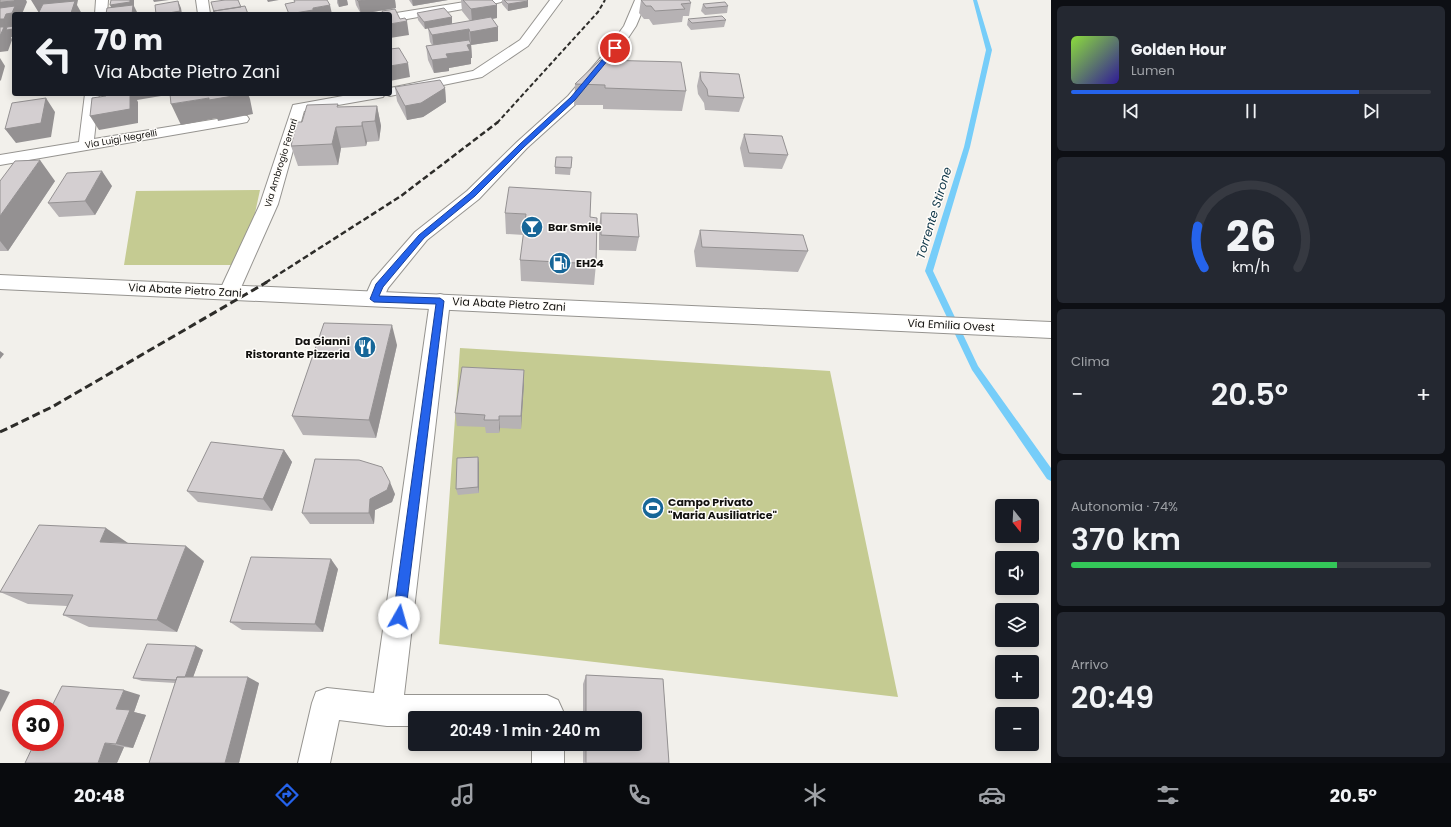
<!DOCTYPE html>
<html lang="it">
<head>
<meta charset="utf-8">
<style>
	body { margin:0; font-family:Poppins,sans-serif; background:#242831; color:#f1f3f6; height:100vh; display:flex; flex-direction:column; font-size:15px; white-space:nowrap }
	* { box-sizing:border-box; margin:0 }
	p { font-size:13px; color:#9ea1a6 }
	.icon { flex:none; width:22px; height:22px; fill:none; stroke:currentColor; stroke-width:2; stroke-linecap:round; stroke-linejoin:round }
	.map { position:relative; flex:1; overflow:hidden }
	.sheet { display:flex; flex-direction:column; gap:6px; padding:6px; background:#0d0f14; width:400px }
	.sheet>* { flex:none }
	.guide { position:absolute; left:12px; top:12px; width:380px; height:84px; border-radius:4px; box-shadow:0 2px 10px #0003; background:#171b24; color:#f1f3f6; overflow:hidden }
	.needle { width:26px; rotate:162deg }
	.fabs { position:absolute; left:995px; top:499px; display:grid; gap:8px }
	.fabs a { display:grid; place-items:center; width:44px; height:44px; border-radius:4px; background:#171b24; box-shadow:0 2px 10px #0003; font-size:20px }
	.speed { position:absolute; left:12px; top:699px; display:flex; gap:8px; font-size:20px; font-weight:700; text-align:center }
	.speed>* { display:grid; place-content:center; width:52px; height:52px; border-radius:50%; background:#171b24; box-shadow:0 2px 10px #0003; line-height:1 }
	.speed .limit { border:6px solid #d22; background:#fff; color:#111 }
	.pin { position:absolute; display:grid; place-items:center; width:34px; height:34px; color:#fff; margin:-17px; border:2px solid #fff; border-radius:50%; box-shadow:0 1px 4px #0007 }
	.me { position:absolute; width:44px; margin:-22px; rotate:7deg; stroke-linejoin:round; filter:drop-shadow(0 0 3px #0008) }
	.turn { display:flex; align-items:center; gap:14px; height:84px; padding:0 16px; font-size:18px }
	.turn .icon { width:52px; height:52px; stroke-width:2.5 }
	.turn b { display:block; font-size:28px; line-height:34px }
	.big { font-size:30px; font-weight:600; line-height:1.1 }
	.sheet .tile { flex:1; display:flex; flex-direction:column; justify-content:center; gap:6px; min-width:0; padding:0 14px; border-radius:6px; background:#242831 }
	.sheet .dial { align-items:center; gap:0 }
	.dial svg { height:104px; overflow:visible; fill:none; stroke:#363941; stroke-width:7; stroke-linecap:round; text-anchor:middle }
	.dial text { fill:#f1f3f6; stroke:none }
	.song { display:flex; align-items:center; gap:12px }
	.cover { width:48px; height:48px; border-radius:6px; background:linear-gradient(135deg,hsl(90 70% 55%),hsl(250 70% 35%)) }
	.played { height:4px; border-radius:2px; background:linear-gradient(90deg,#2563eb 80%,#363941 80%) }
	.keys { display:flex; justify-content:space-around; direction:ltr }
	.heat { display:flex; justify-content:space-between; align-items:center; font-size:22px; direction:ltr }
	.charge { height:6px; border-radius:3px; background:linear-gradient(90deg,#34c759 74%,#363941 0) }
	.trip { position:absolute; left:408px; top:711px; width:234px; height:40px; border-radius:4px; background:#171b24; box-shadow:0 2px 10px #0003; font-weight:600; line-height:40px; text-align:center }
	.dock { display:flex; height:64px; justify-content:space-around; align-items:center; background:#090b0e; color:#9ea1a6 }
	.dock .icon { width:28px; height:28px }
	.dock .selected { color:#2563eb }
	.dock b { font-size:18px; color:#f1f3f6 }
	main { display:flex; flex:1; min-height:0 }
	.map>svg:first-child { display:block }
	.green { fill:#c5cb92 }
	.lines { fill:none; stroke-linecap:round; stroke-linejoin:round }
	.stream { fill:#76cdf9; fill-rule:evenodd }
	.street-casing { stroke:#969490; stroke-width:2 }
	.secondary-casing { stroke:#969490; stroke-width:2 }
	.street { fill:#fff; fill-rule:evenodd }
	.secondary { fill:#fff; fill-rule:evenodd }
	.rail-far2 { stroke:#2d2c29; stroke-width:2; stroke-dasharray:4.5 2.5; stroke-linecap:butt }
	.rail-far1 { stroke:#2d2c29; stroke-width:2.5; stroke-dasharray:6 3; stroke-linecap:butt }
	.rail { stroke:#2d2c29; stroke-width:3; stroke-dasharray:8 4; stroke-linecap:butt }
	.wall { fill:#b6b2b4 }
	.shaded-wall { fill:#949192 }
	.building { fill:#d4cfd1; stroke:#949192 }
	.route { fill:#2563eb; stroke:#184099 }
	.labels { text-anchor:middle; stroke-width:3; stroke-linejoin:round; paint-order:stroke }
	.far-street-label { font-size:9px; fill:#12110f; stroke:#fffdfa }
	.poi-label { font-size:11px; font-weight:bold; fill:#12110f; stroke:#fffdfa; text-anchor:start }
	.street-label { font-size:11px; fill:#12110f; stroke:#fffdfa }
	.water-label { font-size:12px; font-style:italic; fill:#0c3446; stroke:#fffdfa }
</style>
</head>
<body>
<main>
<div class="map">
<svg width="1051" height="763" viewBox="0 0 1051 763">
	<rect width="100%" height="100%" fill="#f2f0eb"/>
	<path class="green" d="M260,190L252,227L231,265H124L136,191Z
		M460,348L830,371L898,697L439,644Z"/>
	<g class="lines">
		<path class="stream" d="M973,0H977L992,50L970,147L933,271L978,366L1051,468V481L1047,479L972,370L925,271L964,147L986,50Z"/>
		<g class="street-casing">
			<path id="street" d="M96,0H108L107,14H95Z
				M196,0H208L210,14H198Z
				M477,0H503L501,2L497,3L390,22V14Z
				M550,0H562L528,46L482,77L390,96L385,94L383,97L378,98L304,111L278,204L239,292L236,297L229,299L222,297L219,292L260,204L293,105L354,94H390V88L473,71L520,40Z
				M635,0H647L636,26L612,62L578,102L527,148L479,199L427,240L388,288L381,304L374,306L367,304L364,299L372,281L415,232L467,191L517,142L568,96L602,56L624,26Z
				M85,94H99L94,139L242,115L247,116L249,119L247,122L242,123L0,165V155L79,142Z
				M440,294L447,296L450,301L404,695H547L558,700L563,711V718H415V726H387L339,720L330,763H298L312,703L316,692L327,688L374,693L430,301L433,296Z
				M532,744H564V763H532Z"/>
		</g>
		<g class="secondary-casing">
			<path id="secondary" d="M0,275L1051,322V338L0,289Z"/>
		</g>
		<use href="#street" class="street"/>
		<use href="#secondary" class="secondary"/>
		<path class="rail-far2" d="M497,123L598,12L605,0"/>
		<path class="rail-far1" d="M265,283L401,196L498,122"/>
		<path class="rail" d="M0,432L52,407L267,282"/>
	</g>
	<path class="wall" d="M337,0H347L348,5L339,7L337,3Z
		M355,0H395L396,8L361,14L356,5Z
		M409,0H448L413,6Z
		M461,0H492L497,5V18L492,19L498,27V41L471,45V44L472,58H471V64L449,68V71L434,73L428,60L426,46L432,45L430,42L428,28L425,29L418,20L417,13L452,17V24L470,21L462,11Z
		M502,0H527L528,1V7L508,11L502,4Z
		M641,0L691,3L689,16H683L682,22L653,25L649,19H644L639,13Z
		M703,4L728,6L727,13L705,15L701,11Z
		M688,19L726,20L724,27L691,30L687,25Z
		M600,60L686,91L682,111L603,109V105H574L575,84Z
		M700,72L744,98L739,112L705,110L704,103L698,94L697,86Z
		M395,87L445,88L446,102L423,117L407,120L397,101Z
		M377,106L381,126L379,141L367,142L366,146L341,148L338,165L298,166L291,146L302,122L339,107Z
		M744,134L788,155L782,169L744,167L740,148Z
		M572,157L570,175L555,174V167Z
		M0,181H55L8,251H0Z
		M112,186L95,215L59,217L48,203Z
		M505,213L590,217L596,264L594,285L521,281L520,260L524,235L506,234Z
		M601,213L639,237L636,251L599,250V227Z
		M700,230L808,251L798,272L696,267L694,251Z
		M397,345L376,438L303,435L292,416Z
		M524,370V383L521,429L500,428L499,433H486L485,427L457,426L455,413Z
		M284,450L292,462L272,511L198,502L187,491Z
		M478,457L479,463V493L458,495L456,489Z
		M395,494L392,502L375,510L374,524H310L302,513Z
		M128,543L204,561L177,632L89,627L63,615L67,606L28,604L0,592Z
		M338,569L323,632L242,630L230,622Z
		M196,646L203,650L193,677L259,683L239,763H149L175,683L142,681L133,678Z
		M586,675L663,679L669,763H583V744H635V718H583V684Z
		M140,695L134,712L146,715L133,748L124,747L117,763H25Z"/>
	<path class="shaded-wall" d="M15,0H26L27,2L22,14H14V37H11L12,40L8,51L0,52V2Z
		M31,0H78L77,5L82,14H59L39,13Z
		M130,0H134V6L138,14H132L113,11L110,5Z
		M153,0H169L154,2Z
		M267,0H279L268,2Z
		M338,0H347L348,5L339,7Z
		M366,0H395L396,8L361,14L358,1Z
		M412,0H448L413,6Z
		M178,1L181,8L182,14H163Z
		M528,1V7L508,11V4Z
		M330,5L332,14H289L313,8Z
		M497,5V18L472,22L471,9Z
		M452,17V24L425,29L424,22Z
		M407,21L409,35L390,38V24Z
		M498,27V41L471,45L470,32Z
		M469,29L470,43L434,49L432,35Z
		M471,44L472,58H471V64L449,68V71L434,73L432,60L467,45Z
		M0,58L5,66L1,80L0,81Z
		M408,63L410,77L390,81V66Z
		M445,88L446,102L423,117L407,120L405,106Z
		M130,94H161V96L137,100L138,102V123L99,130L90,116Z
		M245,94H248L250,99L253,114L218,121L217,118L181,125L171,104L209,98Z
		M46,98L55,112L51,137L16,143L5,129Z
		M377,106L381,126L379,141L375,121Z
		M362,122L367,142L366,146L362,126Z
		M336,127L341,148L338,165L332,144Z
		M40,160L55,181L8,251L0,241V216Z
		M102,171L112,186L95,215L85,201Z
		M392,325L397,345L376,438L369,420Z
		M0,351L4,354L0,359Z
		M524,370V383L521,429V416Z
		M499,416L500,428L499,433Z
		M284,450L292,462L272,511L263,499Z
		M478,457L479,463V493L478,487Z
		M390,482L395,494L392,502L375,510L374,524L369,513L370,499Z
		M106,528L128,543L100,542Z
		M186,546L204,561L177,632L157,620Z
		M331,559L338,569L323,632L315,624Z
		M196,646L203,650L191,683L184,680Z
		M248,677L259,683L239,763H225Z
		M0,689L10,692L0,712Z
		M124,690L140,695L134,712L146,715L133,748L116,744V709Z
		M105,743L124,747L117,763H98Z"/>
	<path class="building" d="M0,0H15L14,1L0,2Z
		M111,0H130V2L110,5Z
		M225,0H238L241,7L214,11V12L211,2Z
		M294,0H327L330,5L313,8V10L289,14L285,4L295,2Z
		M357,0H366L358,1Z
		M463,0H492L497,5L471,9Z
		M504,0H527L528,1L508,4Z
		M641,0H689L691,3L681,4L685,9L655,11L651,6H646Z
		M75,1L71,13L59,14H38L43,4Z
		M178,1L180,11L163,14H156L155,5Z
		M725,2L728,6L706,8L703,4Z
		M133,5L132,14H106L107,8Z
		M15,6L12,13L6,14L4,19H0V8Z
		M245,6L248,14H215L214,11Z
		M444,8L452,17L424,22L417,13Z
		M395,9L400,19L405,18L407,21L390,24V14H377L383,13L382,11Z
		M722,16L726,20L692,23L688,19Z
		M491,17L498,27L470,32L469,29L432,35L428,28Z
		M14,26V29L6,30L7,27Z
		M0,27H4L0,36Z
		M469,40L471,44L467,45L470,51L446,54L448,58L432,60L426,46Z
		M399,48L408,63L390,66V49Z
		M600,60L681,62L686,91L605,88V85L575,84Z
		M700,72L739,74L744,98L708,96L707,89L701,80Z
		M440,80L445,88L421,103L405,106L395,87Z
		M106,94H130V109L90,116L92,98L106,96Z
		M170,94H245L209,100V98L171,104Z
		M46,98L41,123L5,129L12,103Z
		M338,104L337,107L377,106L375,121L362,122V126L336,127L332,144L291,146L297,122H302L307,105Z
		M744,134L782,136L788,155L749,153Z
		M556,157H572L571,168L555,167Z
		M40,160L0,216V181L15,161Z
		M102,171L85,201L48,203L67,173Z
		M509,187L591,192L590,217L597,218L596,264L520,260L526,214L505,213Z
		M601,213L637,214L639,237L601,235Z
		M700,230L803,235L808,251L702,247Z
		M324,323L392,325L369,420L292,416Z
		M462,367L524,370L521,416H499V420H484L485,415L455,413Z
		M211,442L284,450L263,499L187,491Z
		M478,457V487L456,489L457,458Z
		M315,459L359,460L382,467L390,482L387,490L370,499L369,513H302Z
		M39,525L106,528L100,542L186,546L157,620L63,615L73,595L0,592Z
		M251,557L331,559L315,624L230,622Z
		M147,644L196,646L185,677H177L176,680L133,678Z
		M586,675L663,679L669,763H586V744H635V718H586Z
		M177,677H248L225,763H149Z
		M62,686L124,690L116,709L130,710L116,744L105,743L98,763H25L35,742H55V708H51Z"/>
	<path class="route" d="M613,47L618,48L575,100L524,147L475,196L424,238L383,287L379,296L440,298L444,301L405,617L403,621L399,623L395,621L393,617L436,304L374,302L370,299L376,284L419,235L470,193L520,144L571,97Z"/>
	<defs>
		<g id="bar-disc" transform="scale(1.15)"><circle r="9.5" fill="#166698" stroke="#fffdfa"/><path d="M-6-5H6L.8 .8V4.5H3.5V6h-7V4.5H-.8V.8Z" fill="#fff"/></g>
		<g id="fuel-disc" transform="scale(1.15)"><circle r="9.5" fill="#166698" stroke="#fffdfa"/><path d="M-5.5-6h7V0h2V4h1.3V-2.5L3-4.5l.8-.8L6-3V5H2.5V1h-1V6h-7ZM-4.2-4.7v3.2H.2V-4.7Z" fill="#fff"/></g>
		<g id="restaurant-disc" transform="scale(1.15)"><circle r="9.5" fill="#166698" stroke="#fffdfa"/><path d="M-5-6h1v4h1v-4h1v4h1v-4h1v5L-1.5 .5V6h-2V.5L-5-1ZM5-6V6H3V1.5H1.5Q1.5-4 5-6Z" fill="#fff"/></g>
		<g id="stadium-disc" transform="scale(1.15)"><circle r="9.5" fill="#166698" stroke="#fffdfa"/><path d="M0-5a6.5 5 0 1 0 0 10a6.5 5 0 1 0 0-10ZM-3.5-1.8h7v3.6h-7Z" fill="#fff"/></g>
	</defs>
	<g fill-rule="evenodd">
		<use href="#bar-disc" x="532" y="227"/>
		<use href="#fuel-disc" x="560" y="263"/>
		<use href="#restaurant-disc" x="365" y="347"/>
		<use href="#stadium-disc" x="653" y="508"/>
	</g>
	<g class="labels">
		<g class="far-street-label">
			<text transform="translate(121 139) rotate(-10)" y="3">Via Luigi Negrelli</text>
			<text transform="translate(281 163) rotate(-73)" y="3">Via Ambrogio Ferrari</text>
		</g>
		<g class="poi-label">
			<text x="548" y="231">Bar Smile</text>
			<text x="576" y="267">EH24</text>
			<text x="350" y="345" text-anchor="end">Da Gianni<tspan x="350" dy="13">Ristorante Pizzeria</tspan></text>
			<text x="668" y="506">Campo Privato<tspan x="668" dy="13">"Maria Ausiliatrice"</tspan></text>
		</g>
		<g class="street-label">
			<text transform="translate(185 290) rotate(3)" y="4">Via Abate Pietro Zani</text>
			<text transform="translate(509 304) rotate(3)" y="4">Via Abate Pietro Zani</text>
			<text transform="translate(951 325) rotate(3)" y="4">Via Emilia Ovest</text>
		</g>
		<g class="water-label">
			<text transform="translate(934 213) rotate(-73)" y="4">Torrente Stirone</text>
		</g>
	</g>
</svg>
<div class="fabs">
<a><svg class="needle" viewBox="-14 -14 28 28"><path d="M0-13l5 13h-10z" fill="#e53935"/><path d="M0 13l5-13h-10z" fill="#9ea1a6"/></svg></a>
<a><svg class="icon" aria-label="sound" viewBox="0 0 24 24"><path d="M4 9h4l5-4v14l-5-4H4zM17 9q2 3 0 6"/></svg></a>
<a><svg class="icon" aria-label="layers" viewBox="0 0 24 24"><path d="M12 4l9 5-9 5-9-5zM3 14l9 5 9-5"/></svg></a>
<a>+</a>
<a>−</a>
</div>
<div class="speed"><div class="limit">30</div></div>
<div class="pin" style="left:615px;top:48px;background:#d93025"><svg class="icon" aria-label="arrive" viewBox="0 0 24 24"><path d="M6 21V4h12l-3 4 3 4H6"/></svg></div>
<svg class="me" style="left:399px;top:617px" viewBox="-20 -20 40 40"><circle r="19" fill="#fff"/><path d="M0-13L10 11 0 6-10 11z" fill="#2563eb"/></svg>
<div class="trip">20:49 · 1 min · 240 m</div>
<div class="guide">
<div class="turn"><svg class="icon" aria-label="left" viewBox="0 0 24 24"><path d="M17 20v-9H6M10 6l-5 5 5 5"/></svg><div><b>70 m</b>Via Abate Pietro Zani</div></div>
</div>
</div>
<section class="sheet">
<div class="tile">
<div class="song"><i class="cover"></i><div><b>Golden Hour</b><p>Lumen</p></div></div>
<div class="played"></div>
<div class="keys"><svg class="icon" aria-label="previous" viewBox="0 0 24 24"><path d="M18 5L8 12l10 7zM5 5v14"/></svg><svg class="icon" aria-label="pause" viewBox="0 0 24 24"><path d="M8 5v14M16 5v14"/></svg><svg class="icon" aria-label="next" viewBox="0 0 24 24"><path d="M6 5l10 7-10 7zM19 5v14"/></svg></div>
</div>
<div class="tile dial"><svg viewBox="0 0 100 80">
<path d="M14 69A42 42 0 1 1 86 69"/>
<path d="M14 69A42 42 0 0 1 9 37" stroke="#2563eb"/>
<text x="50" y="56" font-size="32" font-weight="700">26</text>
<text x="50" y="72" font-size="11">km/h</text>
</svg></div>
<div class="tile"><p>Clima</p>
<div class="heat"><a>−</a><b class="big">20.5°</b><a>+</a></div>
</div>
<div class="tile"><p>Autonomia · 74%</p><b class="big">370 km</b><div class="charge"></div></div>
<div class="tile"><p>Arrivo</p><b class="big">20:49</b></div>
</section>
</main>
<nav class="dock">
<b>20:48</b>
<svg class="icon selected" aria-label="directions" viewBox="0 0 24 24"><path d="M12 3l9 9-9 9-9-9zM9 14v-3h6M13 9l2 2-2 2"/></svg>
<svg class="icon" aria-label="music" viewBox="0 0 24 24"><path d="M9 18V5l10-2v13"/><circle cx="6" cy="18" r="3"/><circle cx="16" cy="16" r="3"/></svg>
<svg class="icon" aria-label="phone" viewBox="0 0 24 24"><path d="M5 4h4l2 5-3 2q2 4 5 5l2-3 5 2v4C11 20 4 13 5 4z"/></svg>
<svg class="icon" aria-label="climate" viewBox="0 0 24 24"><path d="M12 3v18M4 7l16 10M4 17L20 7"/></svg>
<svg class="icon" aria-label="car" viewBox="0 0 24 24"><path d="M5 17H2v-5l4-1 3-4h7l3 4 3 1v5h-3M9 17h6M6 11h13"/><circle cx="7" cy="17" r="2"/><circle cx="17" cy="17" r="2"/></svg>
<svg class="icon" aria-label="filters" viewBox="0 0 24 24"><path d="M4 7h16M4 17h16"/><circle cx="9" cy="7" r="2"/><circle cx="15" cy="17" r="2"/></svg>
<b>20.5°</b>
</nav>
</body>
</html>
